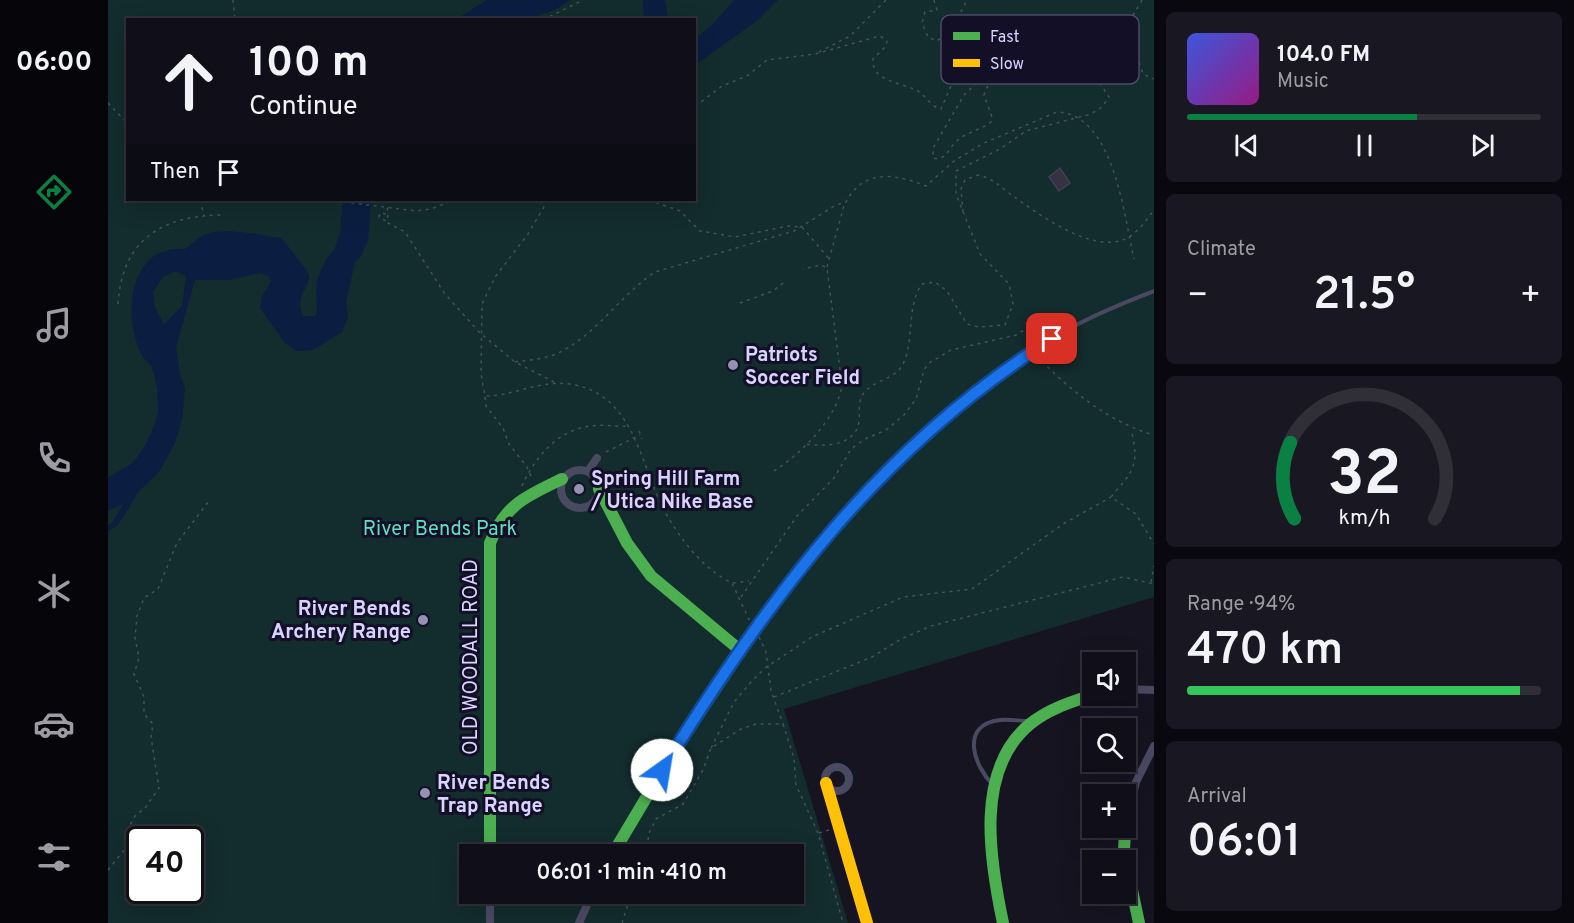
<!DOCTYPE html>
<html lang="en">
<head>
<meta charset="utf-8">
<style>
	body { margin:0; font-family:Overpass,sans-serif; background:#191822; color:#f1f3f6; height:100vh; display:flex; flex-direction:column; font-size:22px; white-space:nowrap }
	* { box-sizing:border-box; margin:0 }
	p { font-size:20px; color:#9c9ca2 }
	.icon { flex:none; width:33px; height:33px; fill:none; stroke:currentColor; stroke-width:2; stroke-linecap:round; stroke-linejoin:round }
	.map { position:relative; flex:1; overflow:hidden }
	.sheet { display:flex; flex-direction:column; gap:12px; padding:12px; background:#09080e; width:420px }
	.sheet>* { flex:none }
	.hud { position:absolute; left:18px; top:18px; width:570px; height:183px; border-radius:0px; box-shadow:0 6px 24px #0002,0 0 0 2px #302f38; background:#100f19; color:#f1f3f6; overflow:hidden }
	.tools { position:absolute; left:974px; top:652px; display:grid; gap:12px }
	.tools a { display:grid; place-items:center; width:54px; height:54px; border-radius:0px; background:#100f19; box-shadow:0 6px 24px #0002,0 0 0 2px #302f38; font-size:30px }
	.speed { position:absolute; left:18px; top:826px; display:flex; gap:12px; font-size:30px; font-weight:700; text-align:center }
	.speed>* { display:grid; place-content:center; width:78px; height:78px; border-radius:50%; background:#100f19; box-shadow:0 6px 24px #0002,0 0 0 2px #302f38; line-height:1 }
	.speed .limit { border:3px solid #111; border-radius:9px; background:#fff; color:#111 }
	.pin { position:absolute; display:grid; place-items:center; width:51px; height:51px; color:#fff; margin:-26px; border-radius:12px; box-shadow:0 3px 9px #0006 }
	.me { position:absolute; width:66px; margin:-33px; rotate:32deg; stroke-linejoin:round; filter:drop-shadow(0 0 4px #0008) }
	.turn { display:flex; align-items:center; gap:21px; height:126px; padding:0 24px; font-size:27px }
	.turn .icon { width:78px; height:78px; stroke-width:2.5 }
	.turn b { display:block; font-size:42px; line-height:51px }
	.then { display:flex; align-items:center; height:57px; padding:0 24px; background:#0003; gap:12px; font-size:22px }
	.big { font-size:45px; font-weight:600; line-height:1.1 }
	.sheet .widget { flex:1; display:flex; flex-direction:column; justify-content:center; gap:9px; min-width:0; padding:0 21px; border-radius:9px; background:#191822 }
	.sheet .dial { align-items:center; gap:0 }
	.dial svg { height:156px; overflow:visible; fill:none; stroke:#302f38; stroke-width:7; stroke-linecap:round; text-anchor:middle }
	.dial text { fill:#f1f3f6; stroke:none }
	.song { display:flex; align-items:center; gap:18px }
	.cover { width:72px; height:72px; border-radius:9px; background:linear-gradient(135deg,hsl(230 70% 55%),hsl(310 70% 35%)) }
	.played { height:6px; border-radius:3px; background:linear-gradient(90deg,#0b8043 65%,#302f38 65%) }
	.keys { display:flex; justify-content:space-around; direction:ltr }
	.heat { display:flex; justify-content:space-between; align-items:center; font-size:33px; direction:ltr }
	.charge { height:9px; border-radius:4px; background:linear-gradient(90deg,#34c759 94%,#302f38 0) }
	.trip { position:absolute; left:351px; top:844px; width:345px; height:60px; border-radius:0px; background:#100f19; box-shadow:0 6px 24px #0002,0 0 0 2px #302f38; font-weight:600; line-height:60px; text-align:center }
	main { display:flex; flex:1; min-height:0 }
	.menu { display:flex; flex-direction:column; width:108px; justify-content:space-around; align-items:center; background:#06060a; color:#9c9ca2 }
	.menu .icon { width:42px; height:42px }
	.menu .selected { color:#0b8043 }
	.menu b { font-size:27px; color:#f1f3f6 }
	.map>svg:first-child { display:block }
	.green { fill:#132c2d; fill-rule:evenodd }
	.water { fill:#0b1e41; fill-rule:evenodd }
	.building { fill:#343243; stroke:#433f54; stroke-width:1.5 }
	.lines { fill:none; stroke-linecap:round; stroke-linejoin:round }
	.path { stroke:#44505f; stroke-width:1.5; stroke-dasharray:3 4.5; stroke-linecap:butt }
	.lane { stroke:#4a4962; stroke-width:4 }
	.street { stroke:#4a4962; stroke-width:8 }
	.fast { stroke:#4caf50; stroke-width:12 }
	.slow { stroke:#ffc107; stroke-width:12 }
	.route-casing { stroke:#114b97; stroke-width:15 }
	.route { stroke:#1a73e8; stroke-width:10 }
	.poi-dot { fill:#9591b1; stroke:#130f26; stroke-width:2 }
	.labels { text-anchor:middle; stroke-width:6; stroke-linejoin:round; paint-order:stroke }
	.poi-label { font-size:20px; font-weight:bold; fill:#d9d4ff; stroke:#130f26; text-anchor:start }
	.park-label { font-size:20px; fill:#5fe0c0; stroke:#130f26 }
	.street-label { font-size:20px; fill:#d9d4ff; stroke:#130f26 }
	.key { fill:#130f26; stroke:#4e4a67; stroke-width:1.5 }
	.key-label { font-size:16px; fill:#d9d4ff }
</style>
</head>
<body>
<main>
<nav class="menu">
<b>06:00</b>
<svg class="icon selected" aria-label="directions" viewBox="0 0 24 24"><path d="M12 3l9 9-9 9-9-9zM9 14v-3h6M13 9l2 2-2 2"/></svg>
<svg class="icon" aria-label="music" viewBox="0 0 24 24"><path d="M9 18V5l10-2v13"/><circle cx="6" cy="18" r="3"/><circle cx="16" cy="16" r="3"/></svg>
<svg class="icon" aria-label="phone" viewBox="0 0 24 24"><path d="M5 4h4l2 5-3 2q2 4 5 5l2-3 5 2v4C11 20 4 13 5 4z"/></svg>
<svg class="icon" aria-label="climate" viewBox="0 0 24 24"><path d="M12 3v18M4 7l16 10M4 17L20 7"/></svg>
<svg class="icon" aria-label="car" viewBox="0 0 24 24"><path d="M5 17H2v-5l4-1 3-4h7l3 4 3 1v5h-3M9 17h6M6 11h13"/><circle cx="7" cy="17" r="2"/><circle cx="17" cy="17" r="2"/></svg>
<svg class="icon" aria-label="filters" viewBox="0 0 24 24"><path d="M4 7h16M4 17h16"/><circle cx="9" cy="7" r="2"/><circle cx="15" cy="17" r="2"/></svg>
</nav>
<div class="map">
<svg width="1046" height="923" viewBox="0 0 1046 923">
	<rect width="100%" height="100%" fill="#161421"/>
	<path class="green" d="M0,0H1046V597L676,709L740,923H0ZM20,20H586V200H20ZM32,840H82V891H32ZM362,855H686V894H362Z"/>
	<path class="water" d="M379,0H462C428,27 379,20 337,19L352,17Z
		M535,0H557L560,19H536Z
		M626,0H670L650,20L587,65V39L603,26Z
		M235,200H263L260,239L254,255L247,262L238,302L240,317L234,332L205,350L188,351L177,343L152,308L154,296L163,281L161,276L151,273L121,280H87L68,347L72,375L77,388L74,419L67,443L51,472L31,491L10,525L0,531V525L5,522L15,504L0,511V478C7,472 17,469 23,464C36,452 47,428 50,411C51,402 48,374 43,366C40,361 35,359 32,352C21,327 19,287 37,265C46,252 62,248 77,249C83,246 86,240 92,237C111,225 152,235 173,238C177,242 201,272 201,276C201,290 186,296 195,316H207L209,312L208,283L217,261L227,248L232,232ZM68,271L78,276L74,306L56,324L47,307L45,292L55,277Z"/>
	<path class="building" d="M952,168L962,183L951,191L941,177Z"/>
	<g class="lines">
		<path class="path" d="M125,0L127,20
			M826,0L829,10L817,12L814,23L820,37L829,41L844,29L859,0
			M1034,0L1021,22V33L1035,74L1046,79
			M435,20L475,0
			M499,20L501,13
			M711,52L742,36L778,0
			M586,102H593L614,86L639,76L659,60L707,54L772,36L779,41L778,46L765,59C763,82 796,83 810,91C818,96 823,107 833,109L846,79L878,53L895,50L894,57L890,62L856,95L825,148V158C838,161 840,149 848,142C857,132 873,130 883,122L884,117L876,95C882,71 911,77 929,71L953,26L968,15L977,19C979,28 976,34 975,43C975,63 991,81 1001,97L994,107L983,114L918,131L892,149L848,171V194L872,254L901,284L905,304L897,325L871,327L859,324L839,291L827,282L814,284C798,306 807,339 795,364C786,382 760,380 753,398C750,405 752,413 751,421C748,446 717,447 698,444
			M0,103L20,124
			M92,200L96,215
			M221,200L308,211L323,209L346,200
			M279,200L280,223L297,232L337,294L372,333L407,362L446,382
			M440,200L420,234L387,277L374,304L373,374L377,396C409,396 432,378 467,385C527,397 533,467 556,510C572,539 595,569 624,583L644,626
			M541,200L572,211L592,231L627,237L680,226L694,227L722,260
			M855,212L853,189L857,180L870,175C885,178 893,188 905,196C932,215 988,257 1021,237C1031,231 1039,219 1046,210
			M278,214L272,213L271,217L278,221
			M719,267L737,202
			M632,303L665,291L679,280
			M10,304C14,241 52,216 113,215
			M929,356C960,389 1002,423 1046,435
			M407,362C421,360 436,359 448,354C488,336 512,295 547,272L686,231L728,205L738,202C756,168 788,174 818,186L846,161L876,143L949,112C1006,114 1016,216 1026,259
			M377,397L378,406L395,428L401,444L419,467L424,479
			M531,431L534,439
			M1024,434C1032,467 1023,473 1003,497L1028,514L1046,544
			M498,452L532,435
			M666,471C693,454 730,417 734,385L719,268L713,265L695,269
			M414,486C426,458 450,430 482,426C495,424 507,427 520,426
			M1043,582L1046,566
			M625,583L641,581
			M633,597L689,516L726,478L743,449L757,439L778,430L796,415L808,399L816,370L821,363L843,350L908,335L940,316
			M651,637L658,652L663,691L675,724
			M666,697L764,657L793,639L823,626L1015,577L1046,584
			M603,748L626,702L644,681L657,668L704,637L795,597L864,589L955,524L1003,497
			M711,833L721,830
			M538,855L541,833L548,819L575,804L595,770L603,748L633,729L648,724H675L686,758L688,785L710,833L735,923
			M0,870L17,849L20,829L27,816L37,808L51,788L43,737L45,724L36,714V697L26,674L31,658L27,638L29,616L36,598L50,589L69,543L101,501
			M514,923L523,894"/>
		<path class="lane" d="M635,649C721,522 827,403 963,328C989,313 1018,302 1046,291
			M885,785C866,766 851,725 892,720C901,719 912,721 921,721"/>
		<path class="street" d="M453 489a19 19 0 1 1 38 0a19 19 0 1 1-38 0Z
			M480,471L489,458
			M1017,689L1046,690
			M717 779a12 12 0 1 1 24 0a12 12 0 1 1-24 0Z
			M1017,828L1028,782L1046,746
			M382,894V923
			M471,923L484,894"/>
		<path class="fast" d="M491,489L519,543L543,576L633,651L566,751L504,855
			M1017,828L1016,852L1031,923
			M382,855V543C397,504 419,496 454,479
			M895,923C882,861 866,770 922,724C940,709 963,702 984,695"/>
		<path class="slow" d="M718,783L759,923"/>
	</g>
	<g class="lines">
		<g class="route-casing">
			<path id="route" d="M554,770C659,600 772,446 944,339"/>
		</g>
		<use href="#route" class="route"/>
	</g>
	<g class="poi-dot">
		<circle cx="625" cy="365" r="6"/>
		<circle cx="471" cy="489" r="6"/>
		<circle cx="315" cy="620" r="6"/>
		<circle cx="317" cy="793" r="6"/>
	</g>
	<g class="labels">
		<g class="poi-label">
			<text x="637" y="361">Patriots<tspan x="637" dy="23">Soccer Field</tspan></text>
			<text x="483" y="485">Spring Hill Farm<tspan x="483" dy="23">/ Utica Nike Base</tspan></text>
			<text x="303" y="615" text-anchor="end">River Bends<tspan x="303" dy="23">Archery Range</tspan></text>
			<text x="329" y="789">River Bends<tspan x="329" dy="23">Trap Range</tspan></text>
		</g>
		<g class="park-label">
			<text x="332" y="535">River Bends Park</text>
		</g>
		<g class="street-label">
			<text transform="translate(362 657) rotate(-90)" y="7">OLD WOODALL ROAD</text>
		</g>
	</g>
	<rect x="833" y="15" width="198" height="69" rx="9" class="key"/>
	<rect x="845" y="32" width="27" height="8" fill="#4caf50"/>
	<rect x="845" y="59" width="27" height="8" fill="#ffc107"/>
	<g class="key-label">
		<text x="882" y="42">Fast</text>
		<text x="882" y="69">Slow</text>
	</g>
</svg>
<div class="tools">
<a><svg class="icon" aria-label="sound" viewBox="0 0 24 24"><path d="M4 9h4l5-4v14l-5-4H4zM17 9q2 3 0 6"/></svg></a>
<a><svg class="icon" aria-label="search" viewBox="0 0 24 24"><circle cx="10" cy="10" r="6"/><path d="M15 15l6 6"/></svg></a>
<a>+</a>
<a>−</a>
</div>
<div class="speed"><div class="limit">40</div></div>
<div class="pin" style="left:944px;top:339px;background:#d93025"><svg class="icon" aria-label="arrive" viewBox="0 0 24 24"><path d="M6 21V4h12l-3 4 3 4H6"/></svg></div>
<svg class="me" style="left:554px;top:770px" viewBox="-20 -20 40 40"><circle r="19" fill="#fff"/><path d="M0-13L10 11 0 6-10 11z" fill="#1a73e8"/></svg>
<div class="trip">06:01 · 1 min · 410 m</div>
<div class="hud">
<div class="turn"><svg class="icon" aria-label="ahead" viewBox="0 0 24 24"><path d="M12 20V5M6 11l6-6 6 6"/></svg><div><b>100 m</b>Continue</div></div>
<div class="then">Then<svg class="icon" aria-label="arrive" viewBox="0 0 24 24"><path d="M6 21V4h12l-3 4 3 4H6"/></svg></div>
</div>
</div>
<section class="sheet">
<div class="widget">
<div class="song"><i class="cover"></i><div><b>104.0 FM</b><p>Music</p></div></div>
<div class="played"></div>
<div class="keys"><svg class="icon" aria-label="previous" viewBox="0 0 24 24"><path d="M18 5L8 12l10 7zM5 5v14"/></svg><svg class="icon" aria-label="pause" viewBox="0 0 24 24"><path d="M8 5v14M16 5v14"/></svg><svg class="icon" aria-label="next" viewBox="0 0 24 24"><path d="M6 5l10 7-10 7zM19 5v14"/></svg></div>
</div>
<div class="widget"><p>Climate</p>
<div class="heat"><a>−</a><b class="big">21.5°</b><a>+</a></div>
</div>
<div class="widget dial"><svg viewBox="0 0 100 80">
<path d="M14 69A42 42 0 1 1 86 69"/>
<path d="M14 69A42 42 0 0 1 12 30" stroke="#0b8043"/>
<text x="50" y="56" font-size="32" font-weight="700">32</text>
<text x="50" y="72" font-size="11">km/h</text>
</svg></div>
<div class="widget"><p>Range · 94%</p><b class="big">470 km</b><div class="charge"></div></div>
<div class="widget"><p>Arrival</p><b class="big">06:01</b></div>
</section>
</main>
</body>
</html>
